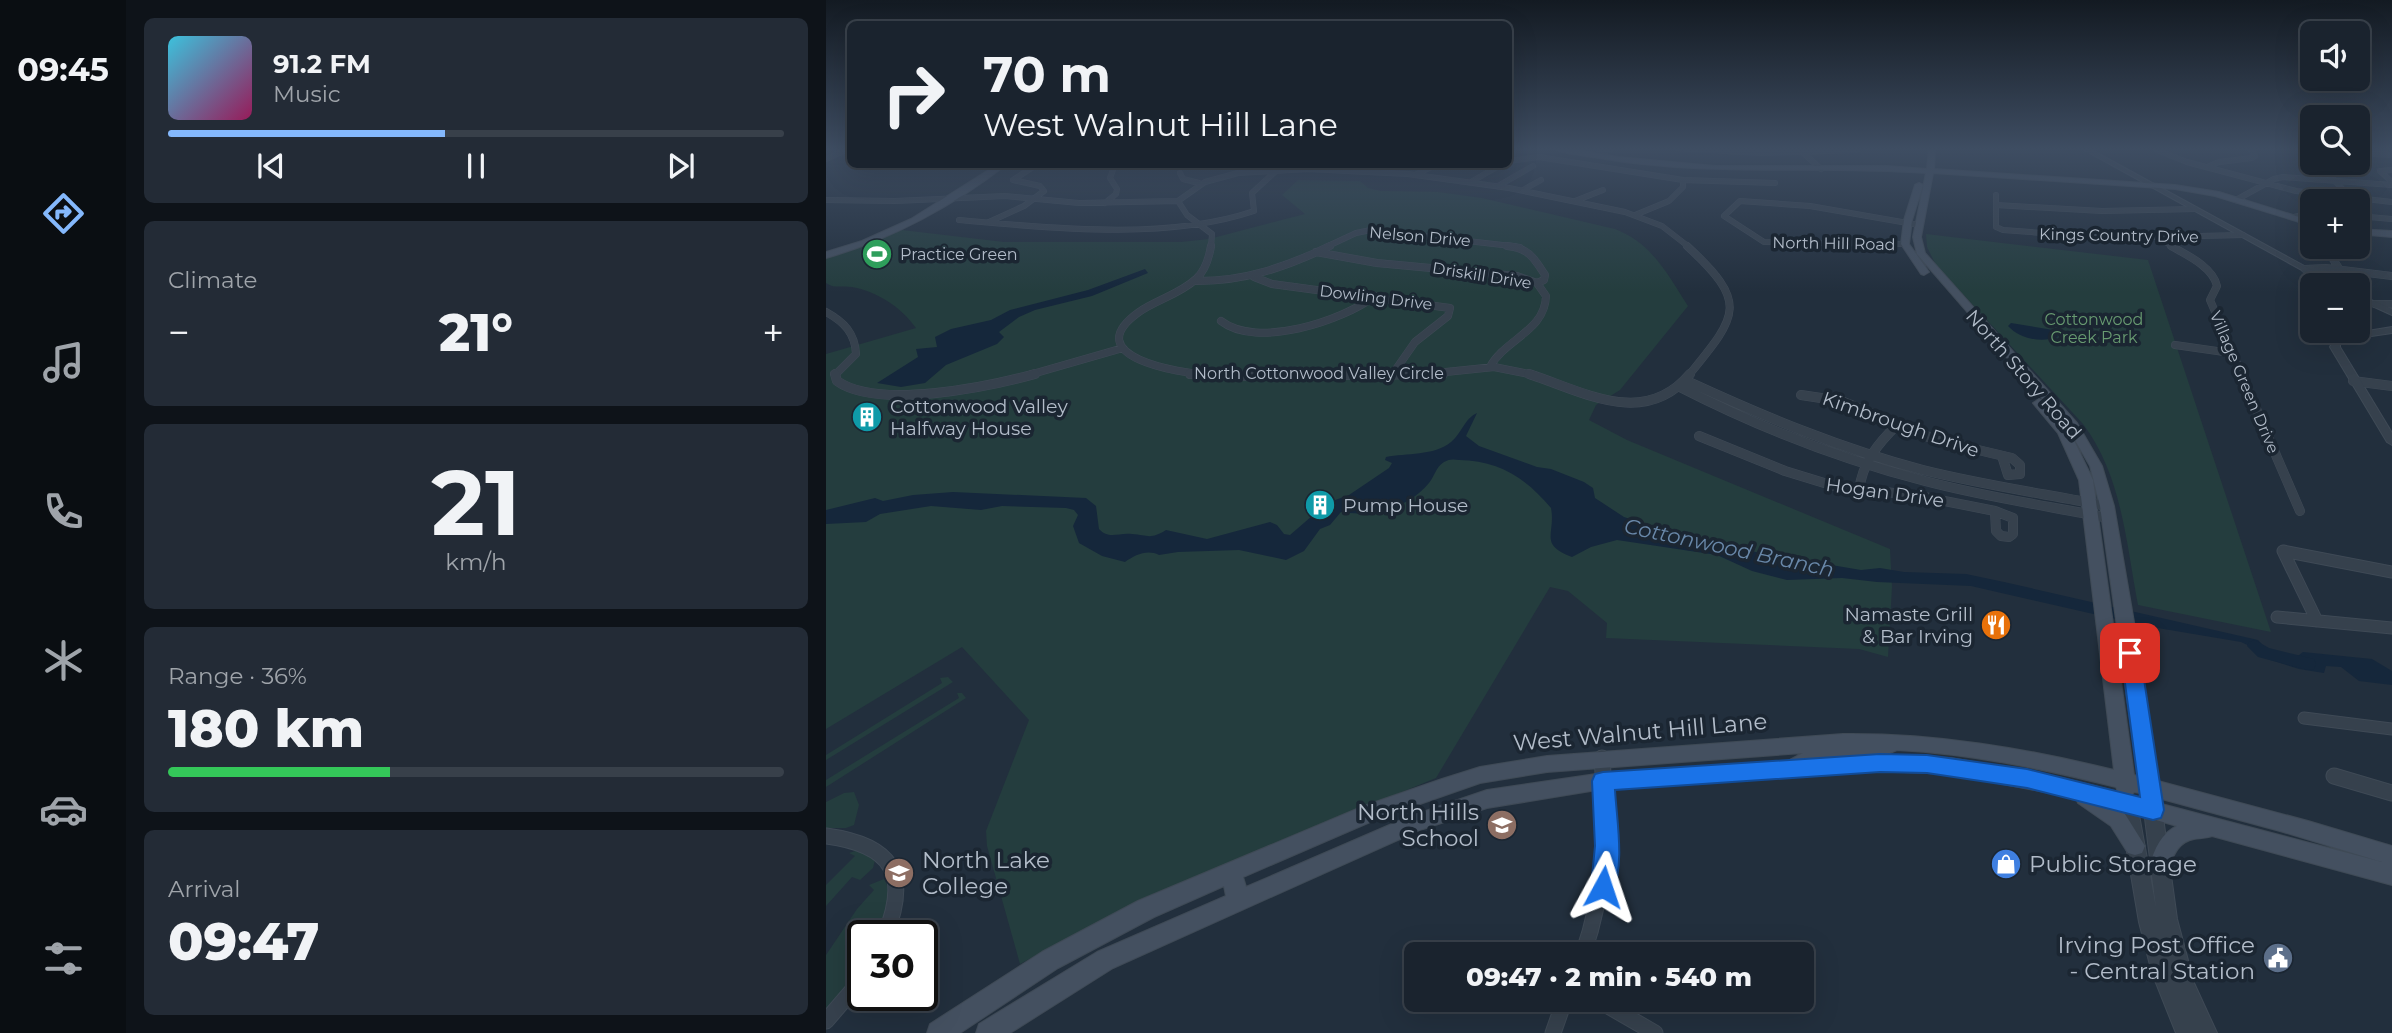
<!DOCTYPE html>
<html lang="en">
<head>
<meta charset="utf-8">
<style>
	body { margin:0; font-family:Montserrat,sans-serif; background:#232b36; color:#f1f3f6; height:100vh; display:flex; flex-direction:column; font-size:26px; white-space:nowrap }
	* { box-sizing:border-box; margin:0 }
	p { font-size:23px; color:#9fa4aa }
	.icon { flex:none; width:38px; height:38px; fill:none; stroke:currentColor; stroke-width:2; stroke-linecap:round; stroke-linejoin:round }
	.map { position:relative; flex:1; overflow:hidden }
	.side { display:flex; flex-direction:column; gap:18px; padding:18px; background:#0e1319; width:700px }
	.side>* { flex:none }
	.top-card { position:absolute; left:21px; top:21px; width:665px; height:147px; border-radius:10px; box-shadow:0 7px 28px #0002,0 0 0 2px #38404a; background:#1a232e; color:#f1f3f6; overflow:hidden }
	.controls { position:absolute; left:1474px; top:21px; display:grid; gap:14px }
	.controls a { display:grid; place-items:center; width:70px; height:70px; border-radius:10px; background:#1a232e; box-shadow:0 7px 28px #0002,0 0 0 2px #38404a; font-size:35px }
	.speed { position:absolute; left:21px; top:920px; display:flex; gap:14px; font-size:35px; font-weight:700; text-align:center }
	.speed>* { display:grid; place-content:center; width:91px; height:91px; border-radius:50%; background:#1a232e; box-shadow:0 7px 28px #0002,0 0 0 2px #38404a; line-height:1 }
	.speed .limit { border:4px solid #111; border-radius:10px; background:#fff; color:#111 }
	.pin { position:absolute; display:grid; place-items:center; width:60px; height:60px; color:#fff; margin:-30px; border-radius:14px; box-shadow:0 4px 10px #0006 }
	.me { position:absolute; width:77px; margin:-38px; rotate:5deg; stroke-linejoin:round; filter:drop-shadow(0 0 5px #0008) }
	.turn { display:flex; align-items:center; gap:24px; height:147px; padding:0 21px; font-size:32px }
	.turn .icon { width:91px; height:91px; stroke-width:2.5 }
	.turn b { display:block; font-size:49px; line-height:60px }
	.big { font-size:52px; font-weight:800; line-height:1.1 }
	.side .widget { flex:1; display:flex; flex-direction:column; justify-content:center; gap:10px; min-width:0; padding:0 24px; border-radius:10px; background:#232b36 }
	.side .dial { align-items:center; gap:0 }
	.dial b { font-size:91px; line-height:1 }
	.song { display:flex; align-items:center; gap:21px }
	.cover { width:84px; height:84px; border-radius:10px; background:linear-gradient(135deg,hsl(190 70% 55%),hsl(330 70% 35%)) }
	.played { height:7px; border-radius:4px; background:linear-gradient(90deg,#84b8fc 45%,#38404a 45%) }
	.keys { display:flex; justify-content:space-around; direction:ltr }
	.heat { display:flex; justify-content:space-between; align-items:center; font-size:38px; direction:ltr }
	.charge { height:10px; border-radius:5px; background:linear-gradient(90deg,#34c759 36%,#38404a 0) }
	.trip { position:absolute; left:578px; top:942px; width:410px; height:70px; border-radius:10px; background:#1a232e; box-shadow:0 7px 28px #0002,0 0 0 2px #38404a; font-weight:800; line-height:70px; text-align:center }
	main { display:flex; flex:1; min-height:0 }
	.tab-bar { display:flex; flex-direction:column; width:126px; justify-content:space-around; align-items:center; background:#0a0e12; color:#9fa4aa }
	.tab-bar .icon { width:49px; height:49px }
	.tab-bar .active { color:#84b8fc }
	.tab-bar b { font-size:32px; color:#f1f3f6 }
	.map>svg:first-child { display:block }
	.green { fill:#243d3e }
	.water { fill:#15273b }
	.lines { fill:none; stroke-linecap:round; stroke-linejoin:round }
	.river { fill:#15273b; fill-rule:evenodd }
	.minor-far4-casing { stroke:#3f4a56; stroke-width:6 }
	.minor-far3-casing { stroke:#3f4a56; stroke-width:8 }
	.minor-far2-casing { stroke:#3f4a56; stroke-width:10 }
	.minor-far1-casing { stroke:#3f4a56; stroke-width:13 }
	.minor-casing { stroke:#3f4a56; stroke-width:17 }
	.tertiary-casing { stroke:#3f4a56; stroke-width:2 }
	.secondary-casing { stroke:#3f4a56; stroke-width:2 }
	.minor-far4 { stroke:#36414d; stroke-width:5 }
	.minor-far3 { stroke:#36414d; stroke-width:7 }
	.minor-far2 { stroke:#36414d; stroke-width:9 }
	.minor-far1 { stroke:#36414d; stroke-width:11 }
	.minor { stroke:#36414d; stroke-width:15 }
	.tertiary { fill:#36414d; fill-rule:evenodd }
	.secondary { fill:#445060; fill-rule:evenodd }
	.route { fill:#1a73e8; stroke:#114b97; stroke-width:2 }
	.labels { text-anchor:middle; stroke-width:7; stroke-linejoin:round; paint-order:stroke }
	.far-street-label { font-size:16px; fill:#b2bcc9; stroke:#1b2632 }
	.far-poi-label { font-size:16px; fill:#b2bcc9; stroke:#1b2632; text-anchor:start }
	.far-park-label { font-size:16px; fill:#689b71; stroke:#1b2632 }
	.street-label { font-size:19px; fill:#b2bcc9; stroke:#1b2632 }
	.poi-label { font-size:19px; fill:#b2bcc9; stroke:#1b2632; text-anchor:start }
	.water-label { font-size:21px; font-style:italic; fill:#6988a9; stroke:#1b2632 }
	.near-street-label { font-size:23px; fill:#b2bcc9; stroke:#1b2632 }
	.near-poi-label { font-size:23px; fill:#b2bcc9; stroke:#1b2632; text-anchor:end }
</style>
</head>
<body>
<main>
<nav class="tab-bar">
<b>09:45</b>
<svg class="icon active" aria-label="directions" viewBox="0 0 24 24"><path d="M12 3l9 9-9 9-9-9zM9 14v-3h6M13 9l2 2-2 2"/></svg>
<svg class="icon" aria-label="music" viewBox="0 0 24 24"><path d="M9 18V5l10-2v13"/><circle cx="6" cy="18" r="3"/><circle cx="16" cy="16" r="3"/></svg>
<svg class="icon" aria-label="phone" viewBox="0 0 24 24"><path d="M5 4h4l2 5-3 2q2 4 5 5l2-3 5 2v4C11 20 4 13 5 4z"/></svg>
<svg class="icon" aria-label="climate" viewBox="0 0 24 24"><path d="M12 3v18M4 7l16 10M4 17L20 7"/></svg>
<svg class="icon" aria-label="car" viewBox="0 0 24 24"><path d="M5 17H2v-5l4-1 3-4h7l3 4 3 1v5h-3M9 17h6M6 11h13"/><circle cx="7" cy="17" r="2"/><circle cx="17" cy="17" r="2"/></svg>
<svg class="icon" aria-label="filters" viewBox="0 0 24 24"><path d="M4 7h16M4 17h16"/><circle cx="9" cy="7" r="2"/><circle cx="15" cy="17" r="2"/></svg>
</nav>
<section class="side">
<div class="widget">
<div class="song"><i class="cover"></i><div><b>91.2 FM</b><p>Music</p></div></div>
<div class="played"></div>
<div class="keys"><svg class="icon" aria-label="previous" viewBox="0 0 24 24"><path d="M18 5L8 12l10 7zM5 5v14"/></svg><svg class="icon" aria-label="pause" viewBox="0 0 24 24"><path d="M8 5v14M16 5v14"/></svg><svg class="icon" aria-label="next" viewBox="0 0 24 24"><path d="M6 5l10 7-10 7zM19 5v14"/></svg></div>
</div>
<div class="widget"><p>Climate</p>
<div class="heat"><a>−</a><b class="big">21°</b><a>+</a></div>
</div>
<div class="widget dial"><b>21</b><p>km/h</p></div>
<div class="widget"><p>Range · 36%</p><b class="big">180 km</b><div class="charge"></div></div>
<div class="widget"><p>Arrival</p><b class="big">09:47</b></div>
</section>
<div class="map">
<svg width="1566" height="1033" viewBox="0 0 1566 1033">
	<rect width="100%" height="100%" fill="#222f3d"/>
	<path class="green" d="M472,180L534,181L542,188L555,191L612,192L656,198L789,229C826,243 842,275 862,306L794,390L770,405L763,420L801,440L1064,549L1066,587L1062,657L1033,649L780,638L781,623L742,591L724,587L610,778L320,897L194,964L161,846L160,831L203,720L136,647L0,729V354L90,328C75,307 52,292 26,287C17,285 8,289 0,283V258L76,230L178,242H355L383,239L479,214L456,195Z
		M1100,234L1322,260L1445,632L1312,605C1300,542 1296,476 1257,424L1110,265L1101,247Z
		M122,677L127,682L0,760V755L116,683L114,678Z
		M131,693H136L140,698L0,787V780L133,698Z
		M28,792L33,805L28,825L20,828H0V802L18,793Z
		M35,849L49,860L47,868L34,880L26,877L0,906V885L29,856L23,853Z
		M58,879C69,895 58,920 53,936H37V968L0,1014V955L31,909L48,890L43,885Z"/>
	<path class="water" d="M319,269L322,273L266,296L209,310L193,317L173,332L178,337L171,344L120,365L99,383L75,387L51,383L92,357L90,349L111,347L109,337L125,329L165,320L184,310L262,290Z
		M1185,323L1227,330L1232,337C1215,343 1194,339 1182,326Z
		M651,413L640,436L653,446L711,467L725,469L758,482L767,488L769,498L798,517L838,530L934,553L1035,570L1054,568L1078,572L1140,574L1178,582L1432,640L1452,661H1465L1477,652L1546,659L1566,671V685L1533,681L1515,667L1500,666L1498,673L1473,669L1435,657L1432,650L1415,642L1320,626L1145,586L1051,582L1016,578L961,580L926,571L891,555L791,540L765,547L746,557C712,544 730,534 725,508C699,477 673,461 633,460C627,459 623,459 618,462C609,468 609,476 603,483C581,509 547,517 515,512L504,525L494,529L478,551L460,560L413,550L352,552L333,555C321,549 309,555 299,562L276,556L253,543L247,526L252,515L248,510L240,508L176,506L155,510L105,506L54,514L40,522L0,524V510L49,498L57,501L87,495L127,492L260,498L270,506L273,529C283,540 293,532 306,534C322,535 324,540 340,530L381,539L444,522L451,525L458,534L464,535L501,503L523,495L563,468L566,463L559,460L560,457C580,453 608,456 625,442C636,433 638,419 651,413Z"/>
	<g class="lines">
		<path class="river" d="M1429,640L1443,648L1488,659L1490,664L1488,669L1482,670L1432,657L1421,646L1423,642Z"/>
		<g class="minor-far4-casing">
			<path id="minor-far4" d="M851,148L934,153L1031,150
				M1479,148L1486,151
				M1331,150L1361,162L1470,191L1566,202
				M975,151L995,169
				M1531,153L1566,155
				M771,155L787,148
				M0,159L24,148
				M682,161L713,157L857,180V187L843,201L809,215
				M1492,163L1524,197
				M220,164H288
				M1381,167L1393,162L1426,158L1429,156L1424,148
				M1566,170L1554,171L1566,182
				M354,173L357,179L373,183
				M591,174L611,164
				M857,180L949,183
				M645,182L676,164
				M672,186L707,166
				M697,190L715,180
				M1170,195V227L1177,230L1284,238L1417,235
				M0,200L69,201L179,196L253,203L352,201
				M1410,200L1448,179L1457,177L1566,185
				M749,201L777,190
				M279,203L290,194L291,189L284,178L289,164
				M1170,205L1276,211L1369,209
				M1531,216L1566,219
				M1468,217L1486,213
				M133,220C225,228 339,241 428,211L426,193L450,171
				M163,222L198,206L218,191L214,186L187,180L207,167L220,164
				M1332,238L1348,247
				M1079,244L938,242L898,216L914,201L984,206L1093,225
				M385,247L386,234L361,215L352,201L379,182L412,173L482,169L582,174L683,188L799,212L836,226L863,247
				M500,247L530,233L545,230L694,247"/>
		</g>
		<g class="minor-far3-casing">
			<path id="minor-far3" d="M681,246C703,248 708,258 719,275L718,280L711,283
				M861,246C923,303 912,315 863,375
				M1345,246C1361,255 1387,267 1391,286L1384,300L1416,375
				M490,252L551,263L691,276L711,283L720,296C719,331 679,339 664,367
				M1505,256L1514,270
				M1479,269L1500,268L1566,276
				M428,277L446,284L624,308L622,316L589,342L566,375
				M368,281C417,282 460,267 504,246
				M1549,304H1566
				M0,312C18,322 29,333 30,354L9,375
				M395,321C431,349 516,321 549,296
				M1349,345L1405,353
				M203,375L297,348
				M383,375C354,373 250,357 313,312C330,300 354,294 370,279C379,271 383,258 385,246
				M591,375L668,367L708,375"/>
		</g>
		<g class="minor-far2-casing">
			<path id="minor-far2" d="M9,374L11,381C52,410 162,387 209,374
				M364,374L426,376L617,374
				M703,374C756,391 818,429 864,374
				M1415,374L1474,511
				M566,376L567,374
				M861,381C937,416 1015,449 1097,470C1157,485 1220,494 1281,506
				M1527,381L1566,386
				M854,387C932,427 1014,459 1099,481C1159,497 1222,506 1283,518
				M975,395L1015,401L1110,440L1186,458L1194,465V474L1182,475L1176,456
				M873,436L959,471L1008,486L1093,496L1169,511
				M1033,491C1036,463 1052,443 1072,424
				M1169,511L1187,518V534L1183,537L1175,536L1170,531Z"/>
		</g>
		<g class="minor-far1-casing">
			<path id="minor-far1" d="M1451,617L1566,628
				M1491,621L1457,551L1566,572
				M1478,718L1566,729"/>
		</g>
		<g class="minor-casing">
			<path id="minor" d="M1508,776L1566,793
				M0,836C67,845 84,874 59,936
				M757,954C780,889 781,826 776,758
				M770,999L829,1033
				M0,1021L37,978
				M727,1033L739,999"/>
		</g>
		<g class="tertiary-casing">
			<path id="tertiary" d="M1255,148H1262L1513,285H1503Z
				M1531,294L1566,309V315L1531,299Z
				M1566,327V333L1525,339L1514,344V347L1566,433V445L1561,442L1504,347L1507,341L1523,334Z
				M1302,796L1308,799L1311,804L1330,908L1318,810L1321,805L1327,802L1333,805L1336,810L1351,919L1368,983L1391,1033H1350L1326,973L1313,922L1293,804L1296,799Z"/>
		</g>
		<g class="secondary-casing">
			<path id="secondary" d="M727,148H740L792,157L889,166H1061L1101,169L1103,148H1109L1108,169L1349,185L1393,192L1486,221V226L1389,196L1349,189L1107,173L1095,237L1099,253L1251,423L1276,466L1288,506L1309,628L1332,781L1482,821L1566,846V885L1386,836C1380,838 1375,838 1368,839C1351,842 1347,857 1341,871L1334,874L1327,871L1324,864C1329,848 1335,834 1351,826L1295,810L1299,814L1319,846L1316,853L1309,855L1302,853L1285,826L1252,803L1250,798L1125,774L1053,771L777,789L661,808L594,830L287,968L184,1033H150L153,1024L271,952L400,896L398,886L328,917L232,968L134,1033H101L104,1024L216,952L312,901L538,806L616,779L654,767L721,756L1017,734C1110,733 1198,748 1288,770L1253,480L1232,433L1207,403L1213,399L1217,401L1244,432L1267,480L1308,775L1312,776L1274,506L1264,466L1242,428L1091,254L1087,237L1100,173C991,165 881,177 773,158C759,155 738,155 727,148ZM1071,750C1146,754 1218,769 1290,787L1292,792L1236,778L1125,758L1059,755ZM977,753L962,761L777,773L661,790L582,817L420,887L417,877L551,819L654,783L721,772ZM1308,792L1314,793L1316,799L1305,796ZM1332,798L1454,831L1556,862L1328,802Z
				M172,164H181C129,205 64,240 0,258V252L36,241L85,219Z
				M1093,183L1097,185L1086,220L1083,244L1103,272L1098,275L1095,274L1075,244L1078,220L1089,185Z
				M1531,229L1566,231V237L1531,234Z"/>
		</g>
		<use href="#minor-far4" class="minor-far4"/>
		<use href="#minor-far3" class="minor-far3"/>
		<use href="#minor-far2" class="minor-far2"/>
		<use href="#minor-far1" class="minor-far1"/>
		<use href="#minor" class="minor"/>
		<use href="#tertiary" class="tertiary"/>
		<use href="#secondary" class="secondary"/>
	</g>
	<linearGradient id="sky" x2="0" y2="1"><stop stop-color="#131a22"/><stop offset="0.51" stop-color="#3e4d62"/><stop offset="1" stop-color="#3e4d62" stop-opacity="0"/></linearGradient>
	<rect width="1566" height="292" fill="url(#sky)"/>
	<path class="route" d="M1304,646L1311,648L1314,653L1338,810L1335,818L1327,820L1201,788L1101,773L1054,772L789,790C791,823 799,864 786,895L777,899L769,895L765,887L769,846L766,781L769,774L777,772L1054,754L1101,755L1201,769L1314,797L1295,653L1298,648Z"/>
	<defs>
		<g id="stadium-disc" transform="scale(1.575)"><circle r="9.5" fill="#2e9e5b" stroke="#1b2632"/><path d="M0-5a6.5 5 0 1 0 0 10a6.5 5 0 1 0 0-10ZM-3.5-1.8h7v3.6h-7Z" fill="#fff"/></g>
		<g id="building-disc" transform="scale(1.575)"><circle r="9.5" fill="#0f9aa8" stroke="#1b2632"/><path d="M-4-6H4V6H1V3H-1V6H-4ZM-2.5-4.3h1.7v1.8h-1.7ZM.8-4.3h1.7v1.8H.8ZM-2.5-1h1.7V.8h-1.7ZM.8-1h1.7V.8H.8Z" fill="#fff"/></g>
		<g id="restaurant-disc" transform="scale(1.575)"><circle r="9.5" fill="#e8710a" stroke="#1b2632"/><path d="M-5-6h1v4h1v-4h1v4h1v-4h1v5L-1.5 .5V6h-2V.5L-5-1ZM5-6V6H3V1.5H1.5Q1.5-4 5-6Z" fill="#fff"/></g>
		<g id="school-disc" transform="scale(1.575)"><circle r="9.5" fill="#8d6e63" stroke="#1b2632"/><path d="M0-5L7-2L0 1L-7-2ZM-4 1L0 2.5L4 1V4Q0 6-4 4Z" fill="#fff"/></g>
		<g id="shop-disc" transform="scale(1.575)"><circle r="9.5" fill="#3f7fe0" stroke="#1b2632"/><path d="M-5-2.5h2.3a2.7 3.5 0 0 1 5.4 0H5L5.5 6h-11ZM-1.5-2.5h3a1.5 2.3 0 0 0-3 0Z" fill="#fff"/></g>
		<g id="university-disc" transform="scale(1.575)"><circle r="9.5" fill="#8d6e63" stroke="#1b2632"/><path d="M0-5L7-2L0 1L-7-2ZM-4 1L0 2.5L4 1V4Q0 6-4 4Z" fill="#fff"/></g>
		<g id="civic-disc" transform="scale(1.575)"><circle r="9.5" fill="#5c6f8a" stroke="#1b2632"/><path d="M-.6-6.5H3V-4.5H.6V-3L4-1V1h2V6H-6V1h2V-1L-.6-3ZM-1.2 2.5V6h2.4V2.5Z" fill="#fff"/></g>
	</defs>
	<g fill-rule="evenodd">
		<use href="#stadium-disc" x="51" y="254"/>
		<use href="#building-disc" x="41" y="417"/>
		<use href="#building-disc" x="494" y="505"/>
		<use href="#restaurant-disc" x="1170" y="625"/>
		<use href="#school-disc" x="676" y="825"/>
		<use href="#shop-disc" x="1180" y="864"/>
		<use href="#university-disc" x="73" y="873"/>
		<use href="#civic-disc" x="1452" y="958"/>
	</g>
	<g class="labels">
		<g class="far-street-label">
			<text transform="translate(1293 235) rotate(1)" y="6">Kings Country Drive</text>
			<text transform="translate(594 236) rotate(5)" y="6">Nelson Drive</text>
			<text transform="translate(1008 243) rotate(1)" y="6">North Hill Road</text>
			<text transform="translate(656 275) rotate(9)" y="6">Driskill Drive</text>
			<text transform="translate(550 297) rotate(7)" y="6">Dowling Drive</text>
			<text x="493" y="379">North Cottonwood Valley Circle</text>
			<text transform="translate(1419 382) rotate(67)" y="6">Village Green Drive</text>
		</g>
		<g class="far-poi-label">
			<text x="74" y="260">Practice Green</text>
		</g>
		<g class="far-park-label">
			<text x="1268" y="325">Cottonwood<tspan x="1268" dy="18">Creek Park</tspan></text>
		</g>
		<g class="street-label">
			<text transform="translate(1198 374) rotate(49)" y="7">North Story Road</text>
			<text transform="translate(1075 424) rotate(19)" y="7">Kimbrough Drive</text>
			<text transform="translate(1059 492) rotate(8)" y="7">Hogan Drive</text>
		</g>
		<g class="poi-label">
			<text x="64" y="413">Cottonwood Valley<tspan x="64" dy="22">Halfway House</tspan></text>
			<text x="517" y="512">Pump House</text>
			<text x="1147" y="621" text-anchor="end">Namaste Grill<tspan x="1147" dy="22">&amp; Bar Irving</tspan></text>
		</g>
		<g class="water-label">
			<text transform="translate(903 548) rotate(12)" y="7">Cottonwood Branch</text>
		</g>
		<g class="near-street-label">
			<text transform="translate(814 732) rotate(-5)" y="8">West Walnut Hill Lane</text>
		</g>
		<g class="near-poi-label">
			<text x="653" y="820">North Hills<tspan x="653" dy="26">School</tspan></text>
			<text x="96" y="868" text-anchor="start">North Lake<tspan x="96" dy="26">College</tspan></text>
			<text x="1203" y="872" text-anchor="start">Public Storage</text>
			<text x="1429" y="953">Irving Post Office<tspan x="1429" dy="26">- Central Station</tspan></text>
		</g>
	</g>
</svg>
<div class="controls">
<a><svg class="icon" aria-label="sound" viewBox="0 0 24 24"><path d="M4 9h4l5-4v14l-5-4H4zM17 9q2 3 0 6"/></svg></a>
<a><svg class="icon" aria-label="search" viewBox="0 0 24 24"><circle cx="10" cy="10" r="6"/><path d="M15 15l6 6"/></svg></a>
<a>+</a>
<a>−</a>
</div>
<div class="speed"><div class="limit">30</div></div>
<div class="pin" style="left:1304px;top:653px;background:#d93025"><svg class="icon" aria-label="arrive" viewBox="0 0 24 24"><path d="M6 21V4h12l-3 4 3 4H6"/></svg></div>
<svg class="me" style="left:777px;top:887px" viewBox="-20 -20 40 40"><path d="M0-17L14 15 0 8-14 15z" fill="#1a73e8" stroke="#fff" stroke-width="4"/></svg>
<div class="trip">09:47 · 2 min · 540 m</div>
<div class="top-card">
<div class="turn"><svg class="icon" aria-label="right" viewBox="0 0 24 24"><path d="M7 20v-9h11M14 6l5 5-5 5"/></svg><div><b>70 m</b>West Walnut Hill Lane</div></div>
</div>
</div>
</main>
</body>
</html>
